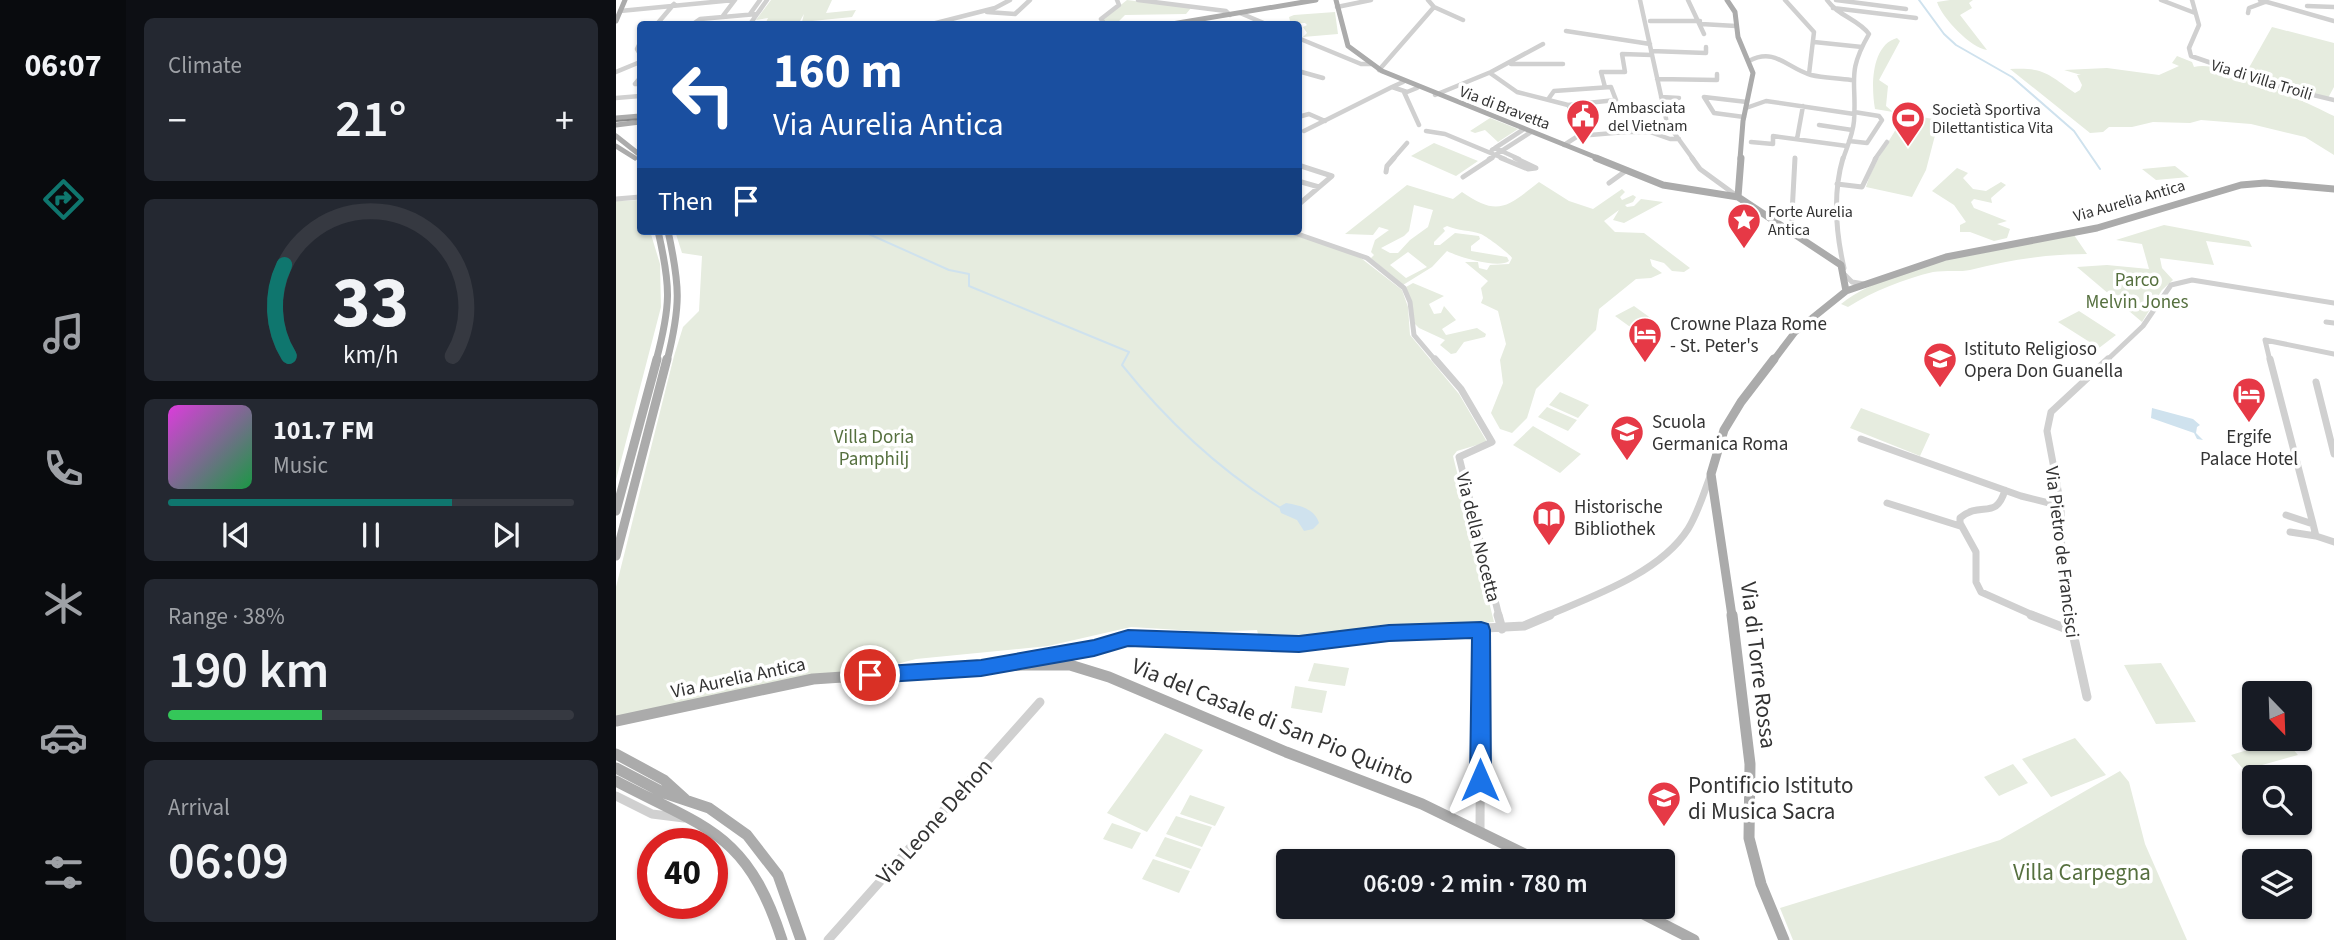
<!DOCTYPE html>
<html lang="en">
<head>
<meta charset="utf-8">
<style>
	body { margin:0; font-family:"Source Sans 3",sans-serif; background:#242831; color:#f1f3f6; height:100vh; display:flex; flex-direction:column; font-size:26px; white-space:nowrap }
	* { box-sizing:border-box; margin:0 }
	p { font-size:23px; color:#9ea1a6 }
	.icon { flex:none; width:38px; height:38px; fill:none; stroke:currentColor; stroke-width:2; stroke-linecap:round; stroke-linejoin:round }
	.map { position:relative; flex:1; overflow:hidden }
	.panel { display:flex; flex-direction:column; gap:18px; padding:18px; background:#0d0f14; width:490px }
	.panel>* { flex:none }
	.top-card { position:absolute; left:21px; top:21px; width:665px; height:214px; border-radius:7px; box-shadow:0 2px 5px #0004; background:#1a4fa0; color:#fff; overflow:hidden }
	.needle { width:46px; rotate:157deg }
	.buttons { position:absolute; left:1626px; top:681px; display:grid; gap:14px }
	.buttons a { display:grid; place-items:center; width:70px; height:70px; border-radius:7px; background:#171b24; box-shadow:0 2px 5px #0004; font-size:35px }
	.speed { position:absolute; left:21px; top:828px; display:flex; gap:14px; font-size:35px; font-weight:700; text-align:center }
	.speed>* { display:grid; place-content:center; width:91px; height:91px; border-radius:50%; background:#171b24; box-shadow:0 2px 5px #0004; line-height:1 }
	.speed .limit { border:10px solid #d22; background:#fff; color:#111 }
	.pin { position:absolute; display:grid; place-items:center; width:60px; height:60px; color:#fff; margin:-30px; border:4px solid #fff; border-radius:50%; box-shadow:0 2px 7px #0007 }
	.me { position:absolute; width:77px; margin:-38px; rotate:0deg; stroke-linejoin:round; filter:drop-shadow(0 0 5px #0008) }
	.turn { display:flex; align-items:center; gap:24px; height:147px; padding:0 21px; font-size:32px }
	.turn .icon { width:91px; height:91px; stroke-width:2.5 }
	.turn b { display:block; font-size:49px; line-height:60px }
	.then { display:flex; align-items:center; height:66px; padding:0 21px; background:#0003; gap:14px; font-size:26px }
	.big { font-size:52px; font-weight:600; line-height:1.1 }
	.panel .card { flex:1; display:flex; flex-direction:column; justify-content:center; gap:10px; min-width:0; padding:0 24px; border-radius:10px; background:#242831 }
	.panel .dial { align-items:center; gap:0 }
	.dial svg { height:182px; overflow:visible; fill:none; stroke:#363941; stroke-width:7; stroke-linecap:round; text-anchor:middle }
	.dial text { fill:#f1f3f6; stroke:none }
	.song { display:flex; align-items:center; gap:21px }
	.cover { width:84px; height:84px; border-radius:10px; background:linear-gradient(135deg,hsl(300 70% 55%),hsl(140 70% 35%)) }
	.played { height:7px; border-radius:4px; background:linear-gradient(90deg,#0f766e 70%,#363941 70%) }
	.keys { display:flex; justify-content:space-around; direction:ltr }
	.heat { display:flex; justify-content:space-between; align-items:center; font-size:38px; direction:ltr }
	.charge { height:10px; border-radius:5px; background:linear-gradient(90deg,#34c759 38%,#363941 0) }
	.trip { position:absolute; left:660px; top:849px; width:399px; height:70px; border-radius:7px; background:#171b24; box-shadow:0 2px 5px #0004; font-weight:600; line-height:70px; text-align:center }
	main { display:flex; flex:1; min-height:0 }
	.tab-bar { display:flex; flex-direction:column; width:126px; justify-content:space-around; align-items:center; background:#090b0e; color:#9ea1a6 }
	.tab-bar .icon { width:49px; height:49px }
	.tab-bar .active { color:#0f766e }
	.tab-bar b { font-size:32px; color:#f1f3f6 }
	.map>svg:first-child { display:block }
	.green { fill:#e6ecdf; fill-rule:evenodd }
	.water { fill:#cfe2ee }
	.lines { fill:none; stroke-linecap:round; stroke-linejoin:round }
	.stream { stroke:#cfe2ee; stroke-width:2 }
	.minor-far3 { stroke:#d0d0d0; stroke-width:4.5 }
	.minor-far2 { stroke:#d0d0d0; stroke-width:5 }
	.minor-far1 { stroke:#d0d0d0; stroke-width:7 }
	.minor { stroke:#d0d0d0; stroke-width:9 }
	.major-far3 { stroke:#ababab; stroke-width:5 }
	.major-far2 { stroke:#ababab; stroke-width:7 }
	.major-far1 { stroke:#ababab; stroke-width:9 }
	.major { stroke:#ababab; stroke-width:11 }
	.tram { stroke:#888; stroke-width:2 }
	.route { fill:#1a73e8; stroke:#114b97; stroke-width:2 }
	.labels { text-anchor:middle; stroke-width:7; stroke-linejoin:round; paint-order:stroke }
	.far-street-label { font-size:16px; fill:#333; stroke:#fff }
	.far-poi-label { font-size:16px; fill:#333; stroke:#fff; text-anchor:start }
	.park-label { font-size:19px; fill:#56703f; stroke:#fff }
	.poi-label { font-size:19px; fill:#333; stroke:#fff; text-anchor:start }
	.street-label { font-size:19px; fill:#333; stroke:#fff }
	.near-street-label { font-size:23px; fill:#333; stroke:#fff }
	.near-poi-label { font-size:23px; fill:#333; stroke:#fff; text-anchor:start }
	.near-park-label { font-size:23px; fill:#56703f; stroke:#fff }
</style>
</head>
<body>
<main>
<nav class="tab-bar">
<b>06:07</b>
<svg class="icon active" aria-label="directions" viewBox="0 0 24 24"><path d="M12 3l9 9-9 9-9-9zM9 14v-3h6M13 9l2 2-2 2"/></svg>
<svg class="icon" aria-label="music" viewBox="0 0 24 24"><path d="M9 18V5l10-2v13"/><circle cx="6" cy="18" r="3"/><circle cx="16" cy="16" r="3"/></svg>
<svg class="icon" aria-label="phone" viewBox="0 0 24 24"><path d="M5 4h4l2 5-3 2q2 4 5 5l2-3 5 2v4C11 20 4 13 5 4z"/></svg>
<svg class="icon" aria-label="climate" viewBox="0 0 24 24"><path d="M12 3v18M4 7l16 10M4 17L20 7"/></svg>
<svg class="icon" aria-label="car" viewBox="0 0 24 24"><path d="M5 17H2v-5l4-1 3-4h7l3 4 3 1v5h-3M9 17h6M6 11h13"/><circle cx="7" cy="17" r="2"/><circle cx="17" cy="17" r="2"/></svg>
<svg class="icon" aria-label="filters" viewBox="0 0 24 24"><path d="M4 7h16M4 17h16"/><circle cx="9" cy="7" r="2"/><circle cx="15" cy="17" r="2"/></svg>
</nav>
<section class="panel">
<div class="card"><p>Climate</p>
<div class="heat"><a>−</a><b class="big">21°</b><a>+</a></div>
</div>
<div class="card dial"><svg viewBox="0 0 100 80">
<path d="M14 69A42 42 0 1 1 86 69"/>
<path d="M14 69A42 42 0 0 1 12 29" stroke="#0f766e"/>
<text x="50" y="56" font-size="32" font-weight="700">33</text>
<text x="50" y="72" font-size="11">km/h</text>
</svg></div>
<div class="card">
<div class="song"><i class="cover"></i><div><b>101.7 FM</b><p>Music</p></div></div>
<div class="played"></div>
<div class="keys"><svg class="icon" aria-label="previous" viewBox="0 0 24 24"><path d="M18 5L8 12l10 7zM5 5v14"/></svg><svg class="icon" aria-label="pause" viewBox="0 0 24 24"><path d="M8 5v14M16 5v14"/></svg><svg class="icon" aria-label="next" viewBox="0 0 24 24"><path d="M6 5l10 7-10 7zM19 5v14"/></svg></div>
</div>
<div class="card"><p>Range · 38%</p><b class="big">190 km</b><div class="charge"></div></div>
<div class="card"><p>Arrival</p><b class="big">06:09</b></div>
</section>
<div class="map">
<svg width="1718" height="940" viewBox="0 0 1718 940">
	<rect width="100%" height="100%" fill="#fff"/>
	<path class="green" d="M155,0H216L210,13L240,10L236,17L186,22L188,14L184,21L149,24L152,18L140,20Z
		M511,0L575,8L570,14L509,15L502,22H489L487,19Z
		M1334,0H1357L1353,3L1356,8L1344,15L1371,50C1355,48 1326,18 1321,2Z
		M719,12L722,34L687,37L691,33L687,27L691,25L689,23L657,24L674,21L673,17L678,15Z
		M1656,27L1718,43V87L1712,98L1630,73Z
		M1281,38L1284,41L1263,80L1272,86L1270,106L1277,112L1259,109C1255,87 1255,45 1281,38Z
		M1561,56L1576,62L1578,67C1608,59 1688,102 1718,116V155L1689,137L1635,124L1585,120L1574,123L1537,122L1516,127H1493L1487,132L1474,133L1394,69C1428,67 1432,74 1459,93L1464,90L1466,85L1461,75H1465L1448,70L1491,68L1543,75L1563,66L1556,63Z
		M1288,114L1323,120L1310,170L1296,197L1250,187C1259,158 1275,141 1288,114Z
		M874,118L902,129L882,142L869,130L859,133L854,131Z
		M818,143L862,161L840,176L795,156Z
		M1559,166L1573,177L1540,180L1526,169Z
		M1341,168L1352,173L1347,178L1357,189L1370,191L1385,182L1390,185L1375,198L1376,203L1358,199L1355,202L1358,208L1391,221L1381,224L1394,229L1391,238L1378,241L1354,232H1344V225L1350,222L1338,205L1316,191Z
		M923,182L953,201L977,209L1006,189L1009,192L1004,197L1006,200L1017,195L1020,197L1017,202L1009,205L1011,207L1018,206L1025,199L1047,202L1008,223L997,220L1003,210L988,221L999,232L1028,233L1074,268L1068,272L1056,271L1048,263L1034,259L1036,266L1046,273L1035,278L1020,279L983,309L980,330L920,389L911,418L896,433L884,429L875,413L887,383L884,360L890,344L882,311L865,303L867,298L865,288L872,281L849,262H862L863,268L871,270L874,265L893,264L896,258C894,254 870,236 865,234C854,230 842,231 831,226L827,228L829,231L818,242V245H824L839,233L863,236L864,239L855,246V251L891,257L893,261C883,269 842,257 831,251L816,267L787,285L755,258L758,255L755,252L759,240L773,230L763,227L757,235L729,234L791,185L837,199L846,192C882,217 891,207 923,182ZM798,205L817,210L812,227L794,240L782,253H774L765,248L788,236L793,231ZM792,252L811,267L790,278L774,265Z
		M24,200V231H34L44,264L45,307L0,480V201Z
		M1548,225L1633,241L1636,247L1590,241L1598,265L1544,258L1546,268L1557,280L1546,290L1526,322L1461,267L1491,265L1533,269L1526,244L1500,240Z
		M59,231H668L741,255L786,290L792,307L794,335L843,394L871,442L841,451L837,456L878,622L698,635L642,634L641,630L596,632L515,627L432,646L300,659L258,670L114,692L0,717V587L58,356L67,327L83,311L86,256L66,253Z
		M1458,235L1471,254C1432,254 1392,260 1354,270C1346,272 1329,270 1317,272C1288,279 1257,291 1232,307L1225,304C1278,262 1392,248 1458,235Z
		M797,283L828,296L813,304L818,314L825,313L828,306L840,320L826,329L830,335L861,328L870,334L869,337L848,342L840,353L835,354L824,345L829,340L803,328L799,324L790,287Z
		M1018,306L1036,319L1017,329L999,316Z
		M1463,311L1500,335L1483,348L1442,322Z
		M944,392L973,405L962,418L933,405Z
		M931,407L961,420L952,431L922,417Z
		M1245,408L1314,434L1304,456L1234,428Z
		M917,426L965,454L944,473L897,445Z
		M698,663L733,668L729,686L692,681Z
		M1545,663L1580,722L1540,724L1508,665Z
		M679,686L711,691L706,713L675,708Z
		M549,733L587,750L531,832L491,813Z
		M1459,738L1490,775L1435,797L1406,759Z
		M1668,739L1682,755L1628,770L1615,755Z
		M1397,764L1412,783L1383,796L1368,777Z
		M1504,771L1513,782L1529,844L1571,940H1177L1164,908L1384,840Z
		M574,795L609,807L599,826L564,814Z
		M560,816L596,827L586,847L550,834Z
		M496,823L525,833L516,849L487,839Z
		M549,837L585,849L575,869L539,856Z
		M537,859L574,871L563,893L526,879Z"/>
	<path class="water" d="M1536,408L1577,419L1584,425L1581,427L1580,433L1587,440L1581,439L1578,433L1535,418Z
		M670,503C683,505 699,509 703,523L697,529L688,531L681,520L665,513L663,507Z"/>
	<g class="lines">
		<path class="stream" d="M1303,0L1328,34L1340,45L1396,77L1458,131L1484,169
			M246,231L333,270L353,274V286L513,352L506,365C551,421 602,469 663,507"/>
		<path class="minor-far3" d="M501,0L503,5L485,19L488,23L501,24
			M522,0L610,11L614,15
			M812,0L818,7L847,20
			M1024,0L1051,123L1077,159
			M1072,0L1088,34
			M1169,0L1198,32L1193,74
			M1211,0C1222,16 1242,19 1253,34C1230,74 1241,80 1238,121C1237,134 1231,147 1227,159
			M1220,0L1290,9
			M1545,0L1579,13
			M1576,0L1583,25L1573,48L1575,56L1668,88L1718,100
			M1644,0L1718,21
			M1691,6L1718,7
			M721,7L755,0
			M1217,8L1300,18
			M4,11L118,0
			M371,12L399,14L414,0
			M624,13L650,24
			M1632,13L1633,8L1649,2
			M134,14L144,0
			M106,17L119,0
			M1034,21H1084
			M41,24L58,4
			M77,24L84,19L141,14
			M134,24L151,0
			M316,24L379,8L394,0
			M1085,24L1120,26
			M950,31L1034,44
			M682,38L745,64H755
			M1198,42L1246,47
			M24,43L21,49L24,54
			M1035,51L1090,53V47
			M1133,61C1159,47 1171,68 1195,75C1208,78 1222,78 1235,80
			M895,64H947
			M763,70L818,7
			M682,71L707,78
			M0,72L24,62
			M874,73L901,92L952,105L962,123V136
			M24,78L19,84H24
			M1041,79L1101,80V74
			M787,82L776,87L791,92L801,88
			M989,87L985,72H1009L1006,54L1036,55
			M788,92L803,125
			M819,95L875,72L927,44
			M1045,97L1063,98
			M1088,97L1098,113L1128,117
			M1088,97L1131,102
			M0,98L24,96
			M933,98L938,91L995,87L1000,100L952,105
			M1130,108L1150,101L1238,114
			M682,117L693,114L709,121
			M1203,125L1236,130
			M688,131L776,87
			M810,131L829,134L889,159
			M1181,139L1187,106
			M1233,141L1251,143L1266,120L1263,116L1238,112
			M1135,142L1157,144V136L1231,146
			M948,145L962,136L1010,132H1034L1054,139H1063
			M879,148L903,159
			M876,150L908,129
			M777,159L791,143
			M873,159L915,132
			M1259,159L1271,142"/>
		<path class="minor-far2" d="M885,158L912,169L920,168L899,158
			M1076,158L1084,169L1121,196
			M1227,158C1217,192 1220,233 1228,268
			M682,165L716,176L682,205
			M770,172L771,166L778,158
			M847,177L876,158
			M682,181L703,187
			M993,183L1011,170
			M1221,184L1246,187L1260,158
			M0,199L24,197
			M673,231L751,258L788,288L794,302L798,335L820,361
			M1175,232L1179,158
			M1229,275L1236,282L1248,284
			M1710,322L1718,323
			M1490,361L1527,326L1555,285L1576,280L1718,303
			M1654,361L1649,340L1718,354"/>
		<path class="minor-far1" d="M819,359L845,389L876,442L843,457L883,616
			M1654,359L1697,524
			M1700,382L1718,454
			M1245,439L1405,496L1445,506
			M1389,490C1380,521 1365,500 1344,518V523L1360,552V582L1365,592L1419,616
			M1271,503L1344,526
			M1670,515L1697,524L1700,536L1674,532
			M1700,536L1718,542
			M930,616C977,596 1044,573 1072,529C1082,513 1088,492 1095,474
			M1454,616L1446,571L1445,506L1431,431L1435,412L1492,359"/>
		<path class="minor" d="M882,615L886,629
			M1415,615L1456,631
			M1453,615L1471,697
			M403,661L478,648L515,637L683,644L773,633L908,626L934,615
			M0,796L36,814L68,818
			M864,832L865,630
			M212,940L424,702"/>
		<path class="major-far3" d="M720,0L732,46L766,71L984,159
			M1111,0L1119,12L1122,37L1137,73L1127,121L1124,159
			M0,21L9,0
			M556,24L700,0
			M0,118L24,116
			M0,125L24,122
			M0,136L24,155
			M0,146L19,158"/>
		<path class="major-far2" d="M980,158L1047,185L1122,197L1225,265L1230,291
			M1122,197L1125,158
			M40,361C55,305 55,287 42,231
			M51,361C65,305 64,286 52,231
			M1157,361L1179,332L1230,291L1330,257L1481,228L1625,185L1649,183L1718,189"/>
		<path class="major-far1" d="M0,511L41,359
			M0,556L51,359
			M1116,616L1095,474L1108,430L1125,402L1158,359"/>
		<path class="major" d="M1116,615L1134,764L1133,838L1145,884L1168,940
			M0,721L197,679L406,665H454L493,677L670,752L806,804L923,861
			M0,754L48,780L69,799
			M0,768L48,793L93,808L131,835L162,875L185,940
			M0,781C91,829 131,832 166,940
			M1012,906L1078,940"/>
		<path class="tram" d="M0,121L24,119"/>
	</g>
	<path class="route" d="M865,622L872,624L874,630L875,780L872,787L864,790L857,787L854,780L856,638L773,641L683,652L512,646L478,656L365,676L254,683L248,681L245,675L248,669L254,667L365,660L478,640L512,630L683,636L773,625Z"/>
	<defs>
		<g id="civic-pin" transform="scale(1.75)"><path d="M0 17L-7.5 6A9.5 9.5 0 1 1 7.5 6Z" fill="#e63946" stroke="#fff"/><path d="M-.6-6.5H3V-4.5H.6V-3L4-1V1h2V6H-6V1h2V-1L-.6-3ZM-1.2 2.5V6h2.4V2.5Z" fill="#fff"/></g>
		<g id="stadium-pin" transform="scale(1.75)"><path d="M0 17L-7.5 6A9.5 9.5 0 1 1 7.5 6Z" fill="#e63946" stroke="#fff"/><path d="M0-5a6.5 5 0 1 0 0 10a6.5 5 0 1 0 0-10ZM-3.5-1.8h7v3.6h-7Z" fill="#fff"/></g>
		<g id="sight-pin" transform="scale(1.75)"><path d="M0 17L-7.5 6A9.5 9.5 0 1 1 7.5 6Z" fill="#e63946" stroke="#fff"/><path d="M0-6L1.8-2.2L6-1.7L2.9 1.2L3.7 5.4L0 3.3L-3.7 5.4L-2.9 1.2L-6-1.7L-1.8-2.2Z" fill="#fff"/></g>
		<g id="hotel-pin" transform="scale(1.75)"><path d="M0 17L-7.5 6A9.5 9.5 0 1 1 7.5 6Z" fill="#e63946" stroke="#fff"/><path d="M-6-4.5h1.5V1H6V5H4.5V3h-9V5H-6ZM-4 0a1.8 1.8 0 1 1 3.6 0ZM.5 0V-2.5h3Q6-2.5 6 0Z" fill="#fff"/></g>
		<g id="school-pin" transform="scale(1.75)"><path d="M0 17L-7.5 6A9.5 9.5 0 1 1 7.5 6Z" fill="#e63946" stroke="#fff"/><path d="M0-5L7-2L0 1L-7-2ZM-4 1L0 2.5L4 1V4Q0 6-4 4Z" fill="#fff"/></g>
		<g id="library-pin" transform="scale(1.75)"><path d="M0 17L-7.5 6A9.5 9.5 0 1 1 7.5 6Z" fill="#e63946" stroke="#fff"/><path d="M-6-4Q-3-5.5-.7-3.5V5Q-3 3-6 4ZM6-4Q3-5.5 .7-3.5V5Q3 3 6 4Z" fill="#fff"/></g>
		<g id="university-pin" transform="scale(1.75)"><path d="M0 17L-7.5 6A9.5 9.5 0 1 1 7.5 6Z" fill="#e63946" stroke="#fff"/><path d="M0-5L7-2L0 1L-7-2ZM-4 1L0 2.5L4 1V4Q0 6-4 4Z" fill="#fff"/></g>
	</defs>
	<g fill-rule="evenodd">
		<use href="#civic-pin" x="967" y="116"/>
		<use href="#stadium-pin" x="1292" y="118"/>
		<use href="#sight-pin" x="1128" y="220"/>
		<use href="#hotel-pin" x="1029" y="334"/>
		<use href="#school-pin" x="1324" y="359"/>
		<use href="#hotel-pin" x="1633" y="394"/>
		<use href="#school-pin" x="1011" y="432"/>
		<use href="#library-pin" x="933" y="517"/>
		<use href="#university-pin" x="1048" y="798"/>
	</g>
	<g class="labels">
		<g class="far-street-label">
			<text transform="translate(1646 79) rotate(17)" y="6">Via di Villa Troili</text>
			<text transform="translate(889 107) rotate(21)" y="6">Via di Bravetta</text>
			<text transform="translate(1513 200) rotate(-16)" y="6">Via Aurelia Antica</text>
		</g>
		<g class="far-poi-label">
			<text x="992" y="113">Ambasciata<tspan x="992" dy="18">del Vietnam</tspan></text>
			<text x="1316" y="115">Società Sportiva<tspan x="1316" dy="18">Dilettantistica Vita</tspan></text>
			<text x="1152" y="217">Forte Aurelia<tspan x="1152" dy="18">Antica</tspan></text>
		</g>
		<g class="park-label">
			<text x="1521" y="286">Parco<tspan x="1521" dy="22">Melvin Jones</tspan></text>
			<text x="258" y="443">Villa Doria<tspan x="258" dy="22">Pamphilj</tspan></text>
		</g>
		<g class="poi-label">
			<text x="1054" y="330">Crowne Plaza Rome<tspan x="1054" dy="22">- St. Peter's</tspan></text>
			<text x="1348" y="355">Istituto Religioso<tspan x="1348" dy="22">Opera Don Guanella</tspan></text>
			<text x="1036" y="428">Scuola<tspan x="1036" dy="22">Germanica Roma</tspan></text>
			<text x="1633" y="443" text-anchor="middle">Ergife<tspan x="1633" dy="22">Palace Hotel</tspan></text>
			<text x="958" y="513">Historische<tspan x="958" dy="22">Bibliothek</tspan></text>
		</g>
		<g class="street-label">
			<text transform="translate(863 537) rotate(76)" y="7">Via della Nocetta</text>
			<text transform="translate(1447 552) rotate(83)" y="7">Via Pietro de Francisci</text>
			<text transform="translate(122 677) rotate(-12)" y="7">Via Aurelia Antica</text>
		</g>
		<g class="near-street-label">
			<text transform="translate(1143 665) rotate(83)" y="8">Via di Torre Rossa</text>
			<text transform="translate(657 721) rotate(22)" y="8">Via del Casale di San Pio Quinto</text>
			<text transform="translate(318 821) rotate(-48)" y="8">Via Leone Dehon</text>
		</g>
		<g class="near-poi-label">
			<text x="1072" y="793">Pontificio Istituto<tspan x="1072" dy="26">di Musica Sacra</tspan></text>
		</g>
		<g class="near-park-label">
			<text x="1466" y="880">Villa Carpegna</text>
		</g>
	</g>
</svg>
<div class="buttons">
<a><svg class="needle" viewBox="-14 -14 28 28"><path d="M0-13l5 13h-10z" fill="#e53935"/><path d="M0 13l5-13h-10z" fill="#9ea1a6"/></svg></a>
<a><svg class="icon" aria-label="search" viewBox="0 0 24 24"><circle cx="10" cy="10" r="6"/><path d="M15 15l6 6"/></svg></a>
<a><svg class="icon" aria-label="layers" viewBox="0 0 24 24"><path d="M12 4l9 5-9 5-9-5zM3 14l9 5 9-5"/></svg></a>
</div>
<div class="speed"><div class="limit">40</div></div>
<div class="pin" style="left:254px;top:675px;background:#d93025"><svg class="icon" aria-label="arrive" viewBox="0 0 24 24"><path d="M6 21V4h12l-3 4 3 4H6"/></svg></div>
<svg class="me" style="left:864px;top:780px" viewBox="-20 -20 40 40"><path d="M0-17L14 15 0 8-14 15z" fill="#1a73e8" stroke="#fff" stroke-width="4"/></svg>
<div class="trip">06:09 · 2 min · 780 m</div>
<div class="top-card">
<div class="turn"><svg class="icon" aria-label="left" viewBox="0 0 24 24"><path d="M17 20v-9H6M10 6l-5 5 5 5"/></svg><div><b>160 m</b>Via Aurelia Antica</div></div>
<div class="then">Then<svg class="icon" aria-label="arrive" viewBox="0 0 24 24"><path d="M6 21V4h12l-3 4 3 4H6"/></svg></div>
</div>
</div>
</main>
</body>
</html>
